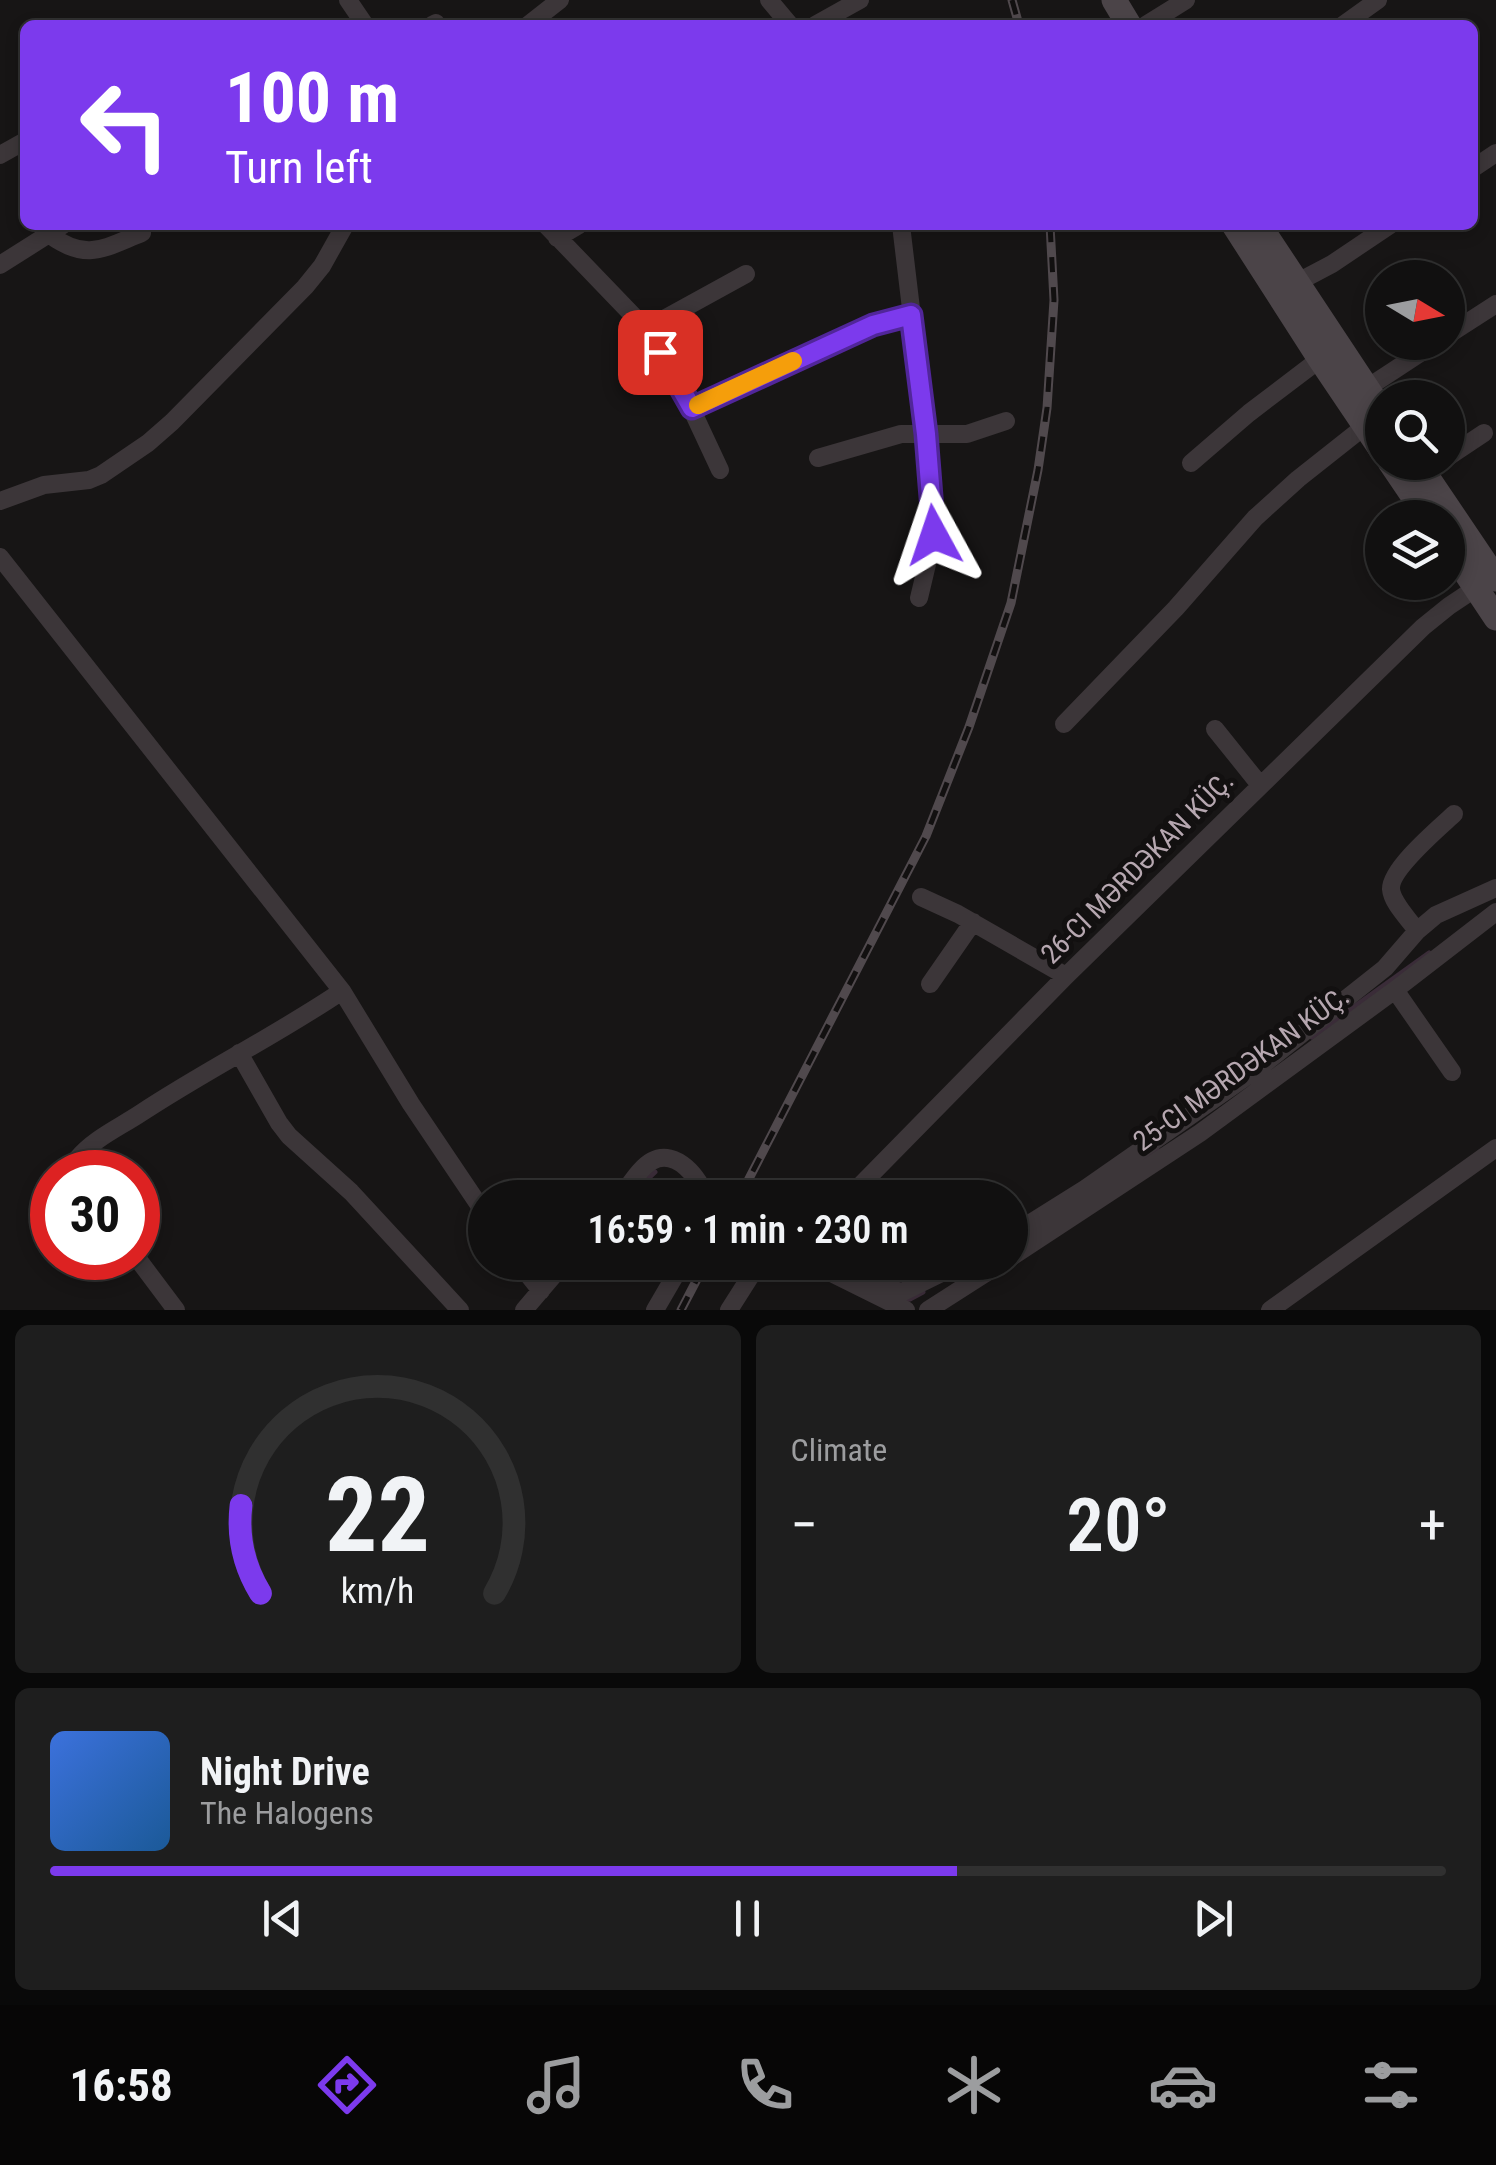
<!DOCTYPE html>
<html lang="en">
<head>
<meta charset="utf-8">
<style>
	body { margin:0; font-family:"Roboto Condensed",sans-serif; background:#1e1e1e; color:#f1f3f6; height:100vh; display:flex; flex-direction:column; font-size:38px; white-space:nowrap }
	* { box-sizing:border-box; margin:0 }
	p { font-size:32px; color:#9c9d9f }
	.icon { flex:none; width:55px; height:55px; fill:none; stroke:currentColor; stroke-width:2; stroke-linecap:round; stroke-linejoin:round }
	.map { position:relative; height:1310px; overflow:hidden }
	.sheet { display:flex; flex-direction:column; gap:15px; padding:15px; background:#090909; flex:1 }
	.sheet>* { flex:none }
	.banner { position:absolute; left:20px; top:20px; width:1458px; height:210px; border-radius:15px; box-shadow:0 5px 15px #0003,0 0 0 2px #303030; background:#7c3aed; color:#fff; overflow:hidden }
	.needle { width:65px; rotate:100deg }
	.buttons { position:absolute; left:1365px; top:260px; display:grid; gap:20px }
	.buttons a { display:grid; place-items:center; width:100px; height:100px; border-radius:50%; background:#111010; box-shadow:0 5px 15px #0003,0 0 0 2px #303030; font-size:50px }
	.speed { position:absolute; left:30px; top:1150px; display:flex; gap:20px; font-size:50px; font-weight:700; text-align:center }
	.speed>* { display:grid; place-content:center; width:130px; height:130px; border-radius:50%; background:#111010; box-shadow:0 5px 15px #0003,0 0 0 2px #303030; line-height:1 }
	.speed .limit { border:15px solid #d22; background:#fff; color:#111 }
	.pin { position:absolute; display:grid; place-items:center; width:85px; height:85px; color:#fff; margin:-42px; border-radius:20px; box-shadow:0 5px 15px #0006 }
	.me { position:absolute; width:110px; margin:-55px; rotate:355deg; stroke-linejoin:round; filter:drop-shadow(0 0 8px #0008) }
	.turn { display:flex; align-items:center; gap:35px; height:210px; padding:0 40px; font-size:45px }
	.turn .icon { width:130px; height:130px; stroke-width:2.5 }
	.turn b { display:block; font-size:70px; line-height:85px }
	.big { font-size:75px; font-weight:600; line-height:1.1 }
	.sheet .tile { flex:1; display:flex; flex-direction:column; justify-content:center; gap:15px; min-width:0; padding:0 35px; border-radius:15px; background:#1e1e1e }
	.sheet .dial { align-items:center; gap:0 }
	.dial svg { height:260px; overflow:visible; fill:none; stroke:#303030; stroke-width:7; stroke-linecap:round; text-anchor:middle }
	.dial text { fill:#f1f3f6; stroke:none }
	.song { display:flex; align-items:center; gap:30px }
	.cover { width:120px; height:120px; border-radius:15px; background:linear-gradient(135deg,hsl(220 70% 55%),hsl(210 70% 35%)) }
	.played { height:10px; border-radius:5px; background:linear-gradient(90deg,#7c3aed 65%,#303030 65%) }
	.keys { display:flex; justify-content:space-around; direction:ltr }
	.heat { display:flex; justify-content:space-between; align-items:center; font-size:55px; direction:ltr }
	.sheet .tiles { flex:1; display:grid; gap:15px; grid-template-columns:1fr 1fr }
	.tile:last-child { grid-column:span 2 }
	.trip { position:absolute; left:468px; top:1180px; width:560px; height:100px; border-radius:50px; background:#111010; box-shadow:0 5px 15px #0003,0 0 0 2px #303030; font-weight:600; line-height:100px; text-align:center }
	.dock { display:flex; height:160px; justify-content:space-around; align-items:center; background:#070606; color:#9c9d9f }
	.dock .icon { width:70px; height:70px }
	.dock .current { color:#7c3aed }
	.dock b { font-size:45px; color:#f1f3f6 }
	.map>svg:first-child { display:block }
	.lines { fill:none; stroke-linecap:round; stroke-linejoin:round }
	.stream { stroke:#3a2c38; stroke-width:5 }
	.minor { stroke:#3c3639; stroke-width:18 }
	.secondary { stroke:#4b4448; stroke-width:25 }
	.rail-casing { stroke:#50494d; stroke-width:9 }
	.rail { stroke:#121010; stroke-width:5; stroke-dasharray:15; stroke-linecap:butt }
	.route-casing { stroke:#51269a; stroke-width:25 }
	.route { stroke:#7c3aed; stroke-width:18 }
	.slow { stroke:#f59e0b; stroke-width:18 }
	.labels { text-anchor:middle; stroke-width:10; stroke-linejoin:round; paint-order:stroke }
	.street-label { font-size:28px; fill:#b6a7b0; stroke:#121010 }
</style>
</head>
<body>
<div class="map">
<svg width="1496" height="1310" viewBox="0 0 1496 1310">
	<rect width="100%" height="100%" fill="#171515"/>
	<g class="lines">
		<path class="stream" d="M1312,1037L1429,953
			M1137,1163L1157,1149
			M634,1192L655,1172
			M831,1262L848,1271
			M563,1278L576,1262
			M902,1300L910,1299L923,1292"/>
		<path class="minor" d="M348,0L365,25
			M769,0L790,25
			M432,25L436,23
			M528,25L560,0
			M815,25L860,0
			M1146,25L1186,0
			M1343,25L1378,0
			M0,155L25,141
			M1472,169L1496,153
			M546,225L646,329L677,378L720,470
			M901,225L926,434L934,535L919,598
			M50,235C87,262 104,248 142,233
			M557,238L579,225
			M0,265L63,225
			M1296,283L1332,264L1390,225
			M646,329L746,274
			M1448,335L1496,304
			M1367,388L1437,342
			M692,408L873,325L911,315
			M1448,457L1484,433
			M818,458L901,434H967L1006,421
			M1191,463L1249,413L1320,359
			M0,501L44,485L89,480L101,475L148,443L172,422L305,287L322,266L345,225
			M0,557L342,991L411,1104L485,1214
			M1064,724L1176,608L1255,518L1298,479L1365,426
			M1215,729L1260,785
			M921,897L958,914L1066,976
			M1417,931C1409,919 1392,903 1391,889C1390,869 1439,828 1454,814
			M930,984L973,922
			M1395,990L1452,1072
			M239,1053L279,1123L289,1136L351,1192L460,1310
			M78,1172L77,1159C93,1139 120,1127 141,1113C206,1070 277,1035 342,991
			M619,1198C629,1187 639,1168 652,1161C676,1148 700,1178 706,1198
			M848,1198L1066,976L1423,627L1449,606L1476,588
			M1010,1236L1085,1189L1260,1067L1385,968L1417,931L1436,915L1496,888
			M137,1258L176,1310
			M1010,1258L1200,1133L1395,990L1496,912
			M518,1262L541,1291
			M809,1262L906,1310
			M848,1262L897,1291L903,1292L964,1262
			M524,1310L565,1262
			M655,1310L683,1262
			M729,1310L750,1277L765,1262
			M928,1310L1003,1262
			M1270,1310L1496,1148"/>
		<path class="secondary" d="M1114,0L1129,25
			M1234,225L1320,359L1382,451
			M1259,225L1382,411
			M1390,462L1428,518
			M1417,462L1496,579
			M1448,546L1496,618"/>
		<g class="rail-casing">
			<path id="rail" d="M1012,0L1019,25
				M739,1198L926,836L969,727L1011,603L1038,470L1047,408L1054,300L1050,225
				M681,1310L706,1262"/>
		</g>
		<use href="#rail" class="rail"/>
	</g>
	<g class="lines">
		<g class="route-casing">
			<path id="route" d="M660,352L692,408L873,325L911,315L926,434L934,535"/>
		</g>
		<use href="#route" class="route"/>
		<path class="slow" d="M698,405L793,361"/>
	</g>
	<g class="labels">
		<g class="street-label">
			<text transform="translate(1137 867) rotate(-45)" y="10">26-CI MƏRDƏKAN KÜÇ.</text>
			<text transform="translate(1241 1068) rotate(-36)" y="10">25-CI MƏRDƏKAN KÜÇ.</text>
		</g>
	</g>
</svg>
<div class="buttons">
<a><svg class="needle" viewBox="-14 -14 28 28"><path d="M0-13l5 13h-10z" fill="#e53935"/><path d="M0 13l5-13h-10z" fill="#9c9d9f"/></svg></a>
<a><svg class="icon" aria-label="search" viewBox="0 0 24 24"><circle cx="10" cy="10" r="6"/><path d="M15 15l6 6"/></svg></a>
<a><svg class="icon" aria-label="layers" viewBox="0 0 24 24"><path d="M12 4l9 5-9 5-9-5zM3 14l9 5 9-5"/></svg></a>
</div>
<div class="speed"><div class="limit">30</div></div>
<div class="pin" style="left:660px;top:352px;background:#d93025"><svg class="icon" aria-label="arrive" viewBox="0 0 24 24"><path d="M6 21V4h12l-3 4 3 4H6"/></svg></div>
<svg class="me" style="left:934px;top:535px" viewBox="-20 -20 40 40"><path d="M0-17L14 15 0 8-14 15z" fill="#7c3aed" stroke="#fff" stroke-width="4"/></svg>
<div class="trip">16:59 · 1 min · 230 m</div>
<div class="banner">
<div class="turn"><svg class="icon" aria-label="left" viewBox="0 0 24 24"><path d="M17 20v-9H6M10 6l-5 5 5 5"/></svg><div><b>100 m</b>Turn left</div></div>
</div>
</div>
<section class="sheet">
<div class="tiles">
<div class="tile dial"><svg viewBox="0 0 100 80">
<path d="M14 69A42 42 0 1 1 86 69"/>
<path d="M14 69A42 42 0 0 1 8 42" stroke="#7c3aed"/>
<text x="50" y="56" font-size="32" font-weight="700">22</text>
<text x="50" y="72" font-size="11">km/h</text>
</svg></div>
<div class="tile"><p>Climate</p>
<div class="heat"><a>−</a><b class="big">20°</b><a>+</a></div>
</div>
<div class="tile">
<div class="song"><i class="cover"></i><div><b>Night Drive</b><p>The Halogens</p></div></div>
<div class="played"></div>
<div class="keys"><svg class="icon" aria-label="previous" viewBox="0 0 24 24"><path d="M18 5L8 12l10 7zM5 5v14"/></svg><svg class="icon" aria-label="pause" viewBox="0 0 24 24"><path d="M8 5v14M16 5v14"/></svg><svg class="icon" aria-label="next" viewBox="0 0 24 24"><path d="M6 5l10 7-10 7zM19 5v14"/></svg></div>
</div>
</div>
</section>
<nav class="dock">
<b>16:58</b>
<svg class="icon current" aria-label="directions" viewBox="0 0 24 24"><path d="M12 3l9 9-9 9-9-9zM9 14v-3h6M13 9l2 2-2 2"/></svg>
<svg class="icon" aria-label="music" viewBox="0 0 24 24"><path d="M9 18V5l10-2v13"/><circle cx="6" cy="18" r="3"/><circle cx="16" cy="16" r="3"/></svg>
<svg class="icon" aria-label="phone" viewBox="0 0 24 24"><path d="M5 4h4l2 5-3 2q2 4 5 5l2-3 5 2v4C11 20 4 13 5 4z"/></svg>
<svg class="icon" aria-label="climate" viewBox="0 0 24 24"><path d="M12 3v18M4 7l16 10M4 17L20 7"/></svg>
<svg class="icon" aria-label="car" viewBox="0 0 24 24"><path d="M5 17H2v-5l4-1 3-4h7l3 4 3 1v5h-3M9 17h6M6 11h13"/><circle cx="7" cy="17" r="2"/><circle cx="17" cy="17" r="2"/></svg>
<svg class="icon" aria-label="filters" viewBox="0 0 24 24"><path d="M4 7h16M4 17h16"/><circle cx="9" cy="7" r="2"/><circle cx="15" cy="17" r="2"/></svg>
</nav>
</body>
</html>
